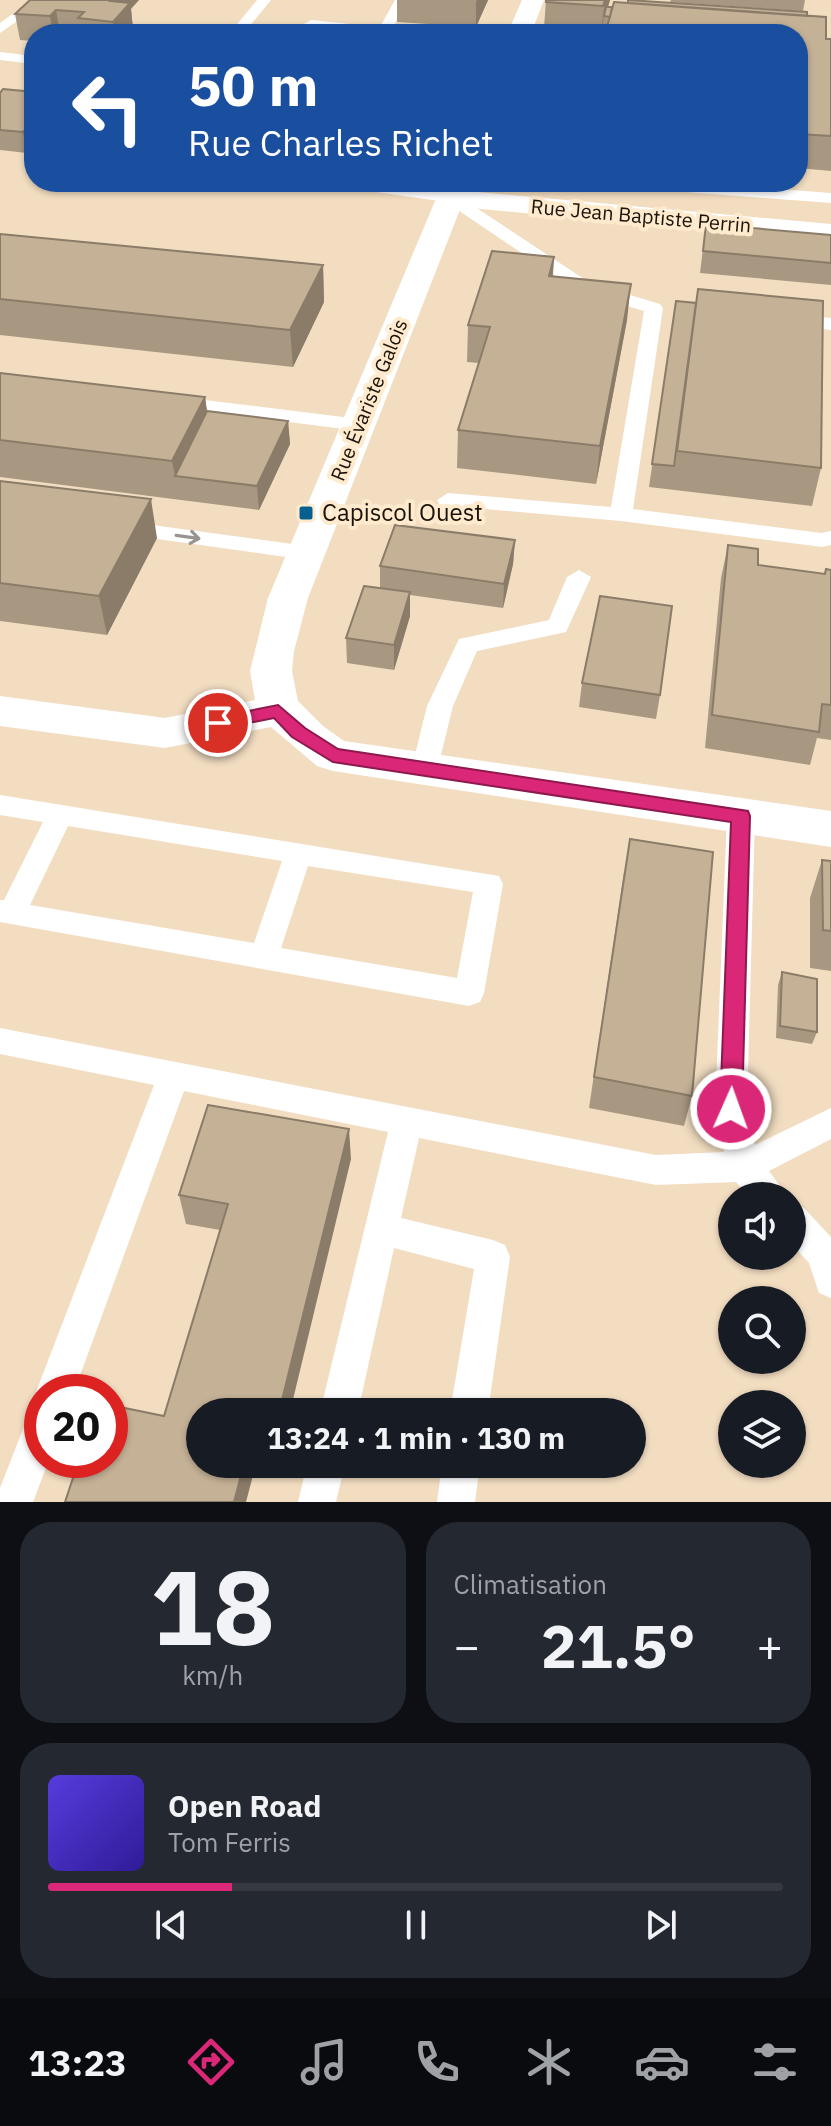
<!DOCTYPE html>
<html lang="fr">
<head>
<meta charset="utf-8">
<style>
	body { margin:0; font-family:"IBM Plex Sans",sans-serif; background:#242831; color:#f1f3f6; height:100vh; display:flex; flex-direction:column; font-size:30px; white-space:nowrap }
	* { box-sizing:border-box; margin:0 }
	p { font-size:26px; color:#9ea1a6 }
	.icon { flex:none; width:44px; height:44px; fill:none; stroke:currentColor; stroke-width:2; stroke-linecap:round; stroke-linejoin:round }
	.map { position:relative; height:1502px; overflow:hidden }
	.panel { display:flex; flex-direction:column; gap:20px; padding:20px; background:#0d0f14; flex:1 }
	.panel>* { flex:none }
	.top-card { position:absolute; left:24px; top:24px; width:784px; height:168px; border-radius:32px; box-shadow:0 2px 6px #0004; background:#1a4fa0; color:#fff; overflow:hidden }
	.fabs { position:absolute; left:718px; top:1182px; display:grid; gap:16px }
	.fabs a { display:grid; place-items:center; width:88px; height:88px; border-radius:50%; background:#171b24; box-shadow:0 2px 6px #0004; font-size:40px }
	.speed { position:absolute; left:24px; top:1374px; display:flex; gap:16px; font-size:40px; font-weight:700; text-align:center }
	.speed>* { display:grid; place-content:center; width:104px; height:104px; border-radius:50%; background:#171b24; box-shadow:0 2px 6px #0004; line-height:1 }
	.speed .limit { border:12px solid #d22; background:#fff; color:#111 }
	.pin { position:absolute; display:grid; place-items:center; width:68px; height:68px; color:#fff; margin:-34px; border:4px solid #fff; border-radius:50%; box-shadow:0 2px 8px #0007 }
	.me { position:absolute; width:88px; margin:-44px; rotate:2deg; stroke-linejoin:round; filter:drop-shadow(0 0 6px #0008) }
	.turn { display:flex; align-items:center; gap:28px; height:168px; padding:0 32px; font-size:36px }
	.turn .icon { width:104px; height:104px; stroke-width:2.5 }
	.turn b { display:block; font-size:56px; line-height:68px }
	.big { font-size:60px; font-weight:800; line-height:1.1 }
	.panel .card { flex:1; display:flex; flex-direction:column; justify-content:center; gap:12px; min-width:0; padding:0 28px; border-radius:32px; background:#242831 }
	.panel .dial { align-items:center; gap:0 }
	.dial b { font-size:104px; line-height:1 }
	.song { display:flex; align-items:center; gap:24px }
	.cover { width:96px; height:96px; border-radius:12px; background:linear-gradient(135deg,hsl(250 70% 55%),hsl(250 70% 35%)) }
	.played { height:8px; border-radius:4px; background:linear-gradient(90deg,#db2777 25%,#363941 25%) }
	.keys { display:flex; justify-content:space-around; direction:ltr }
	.heat { display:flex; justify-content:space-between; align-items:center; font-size:44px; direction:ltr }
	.panel .tiles { flex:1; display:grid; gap:20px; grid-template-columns:1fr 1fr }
	.card:last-child { grid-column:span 2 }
	.trip { position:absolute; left:186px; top:1398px; width:460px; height:80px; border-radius:40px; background:#171b24; box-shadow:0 2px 6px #0004; font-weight:800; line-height:80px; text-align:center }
	.tab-bar { display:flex; height:128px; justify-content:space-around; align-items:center; background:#090b0e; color:#9ea1a6 }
	.tab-bar .icon { width:56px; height:56px }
	.tab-bar .current { color:#db2777 }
	.tab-bar b { font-size:36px; color:#f1f3f6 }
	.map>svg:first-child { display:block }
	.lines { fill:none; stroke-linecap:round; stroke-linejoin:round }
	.service { fill:#fff; fill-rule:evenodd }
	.minor { fill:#fff; fill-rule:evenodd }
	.wall { fill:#a99881 }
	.shaded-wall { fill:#8a7c69 }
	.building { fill:#c5b196; stroke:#8a7c69; stroke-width:2 }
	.oneway { stroke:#989590 }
	.route { fill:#db2777; stroke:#8e194d; stroke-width:2 }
	.poi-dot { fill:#056090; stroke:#ffeace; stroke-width:3 }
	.labels { text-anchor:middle; stroke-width:8; stroke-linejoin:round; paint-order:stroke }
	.far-street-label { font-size:20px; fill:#1a1309; stroke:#ffeace }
	.poi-label { font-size:24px; fill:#1a1309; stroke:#ffeace; text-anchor:start }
</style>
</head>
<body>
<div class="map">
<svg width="831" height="1502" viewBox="0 0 831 1502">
	<rect width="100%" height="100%" fill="#f2ddc1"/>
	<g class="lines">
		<path class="service" d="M32,0H47L0,33V23Z
			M257,0H271L243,34H229Z
			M395,0H409L389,34L311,28L304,24L311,20L380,27Z
			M0,52L34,56V64L0,60Z
			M333,182H375L457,195L590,283L660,304L663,308L633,509L822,533L831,531V545L822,547L621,521L440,505L437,500L448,493L611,507L644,311L578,291L446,202L341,187Z
			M612,182H684L831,193V203L620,187Z
			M787,314L831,318V330L780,324V316Z
			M172,396L359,419L369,425L359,431L165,406L162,402L165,398Z
			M122,521L307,546L318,553L307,560L114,533L111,528L114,523Z
			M579,570L591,577L566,632L477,651L453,706L437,771L433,778L424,781L415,778L411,771L427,706L459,639L549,620L567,577Z
			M0,795L499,876L503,884L484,993L480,1002L469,1006L0,922V900H4L43,822L0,815ZM68,826L282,861L254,943L30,905ZM308,866L473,892L457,978L281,948Z
			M741,806L751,809L755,816L747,1109L755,1145L831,1108V1139L769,1171L787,1196H748L736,1182L656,1185L419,1138L401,1218L493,1240L505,1245L510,1257L488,1412H450L474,1269L394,1248L358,1412H320L388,1132L184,1091L74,1392H42V1405L36,1392L154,1085L0,1054V1028L656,1155L724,1152L715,1109L727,816L731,809Z
			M792,1203L804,1208L831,1237V1298L819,1293L809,1263L792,1244Z
			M42,1408V1460H49L33,1502H0V1488L29,1414Z
			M307,1464H345L336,1502H298Z
			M442,1464H480L475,1502H437Z"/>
		<path class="minor" d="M522,0H544L531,34H507Z
			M443,182H471L467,191L831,224V242L461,207L308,598L294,651L292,671L298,701L323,726L344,741L831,811V847L333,771L317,766L271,727L165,748L0,726V696L165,718L255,700L250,671L268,598Z"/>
	</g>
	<path class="wall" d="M30,0L131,9L133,29L129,34H34V41L20,40L15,14Z
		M397,0H488L476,27L397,22Z
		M546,0H610L608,7L807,16L826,38H831V171L798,168V34L603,26L601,32L544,28Z
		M671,0H805L803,11L670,2Z
		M34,92L27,153L0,150V93Z
		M706,224L831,235V285L700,273Z
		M0,234L323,265L324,302L293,367L0,335Z
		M554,257L553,276L627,320L596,484L457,468L458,430L479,363L467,362L468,325Z
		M676,301L821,468L812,506L649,487Z
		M0,373L205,397L207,411L288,421L290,444L259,510L0,477Z
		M0,481L157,538L107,635L0,621Z
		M515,540L513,564L503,608L410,595V616L394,670L347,663L346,638L380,588V566Z
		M728,545L758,565L824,574L826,569L831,570V740L817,738L810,765L705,748L721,578Z
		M582,683L660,695L656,719L579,707Z
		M822,860L831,861V971L810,968V898Z
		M624,872L692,1096L684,1126L589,1108Z
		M782,972L817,1032L812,1044L776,1038L778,985Z
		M351,1159L200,1412L164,1416L220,1230L186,1224L179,1195Z"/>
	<path class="shaded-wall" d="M111,0H139L131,9L133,29L129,34H115L110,1Z
		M477,0H488L476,27V2Z
		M605,0H610L605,16H604L601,32Z
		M56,10L60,34H53L50,16Z
		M34,121V146L27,153L23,132Z
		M554,257L551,293L549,276Z
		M323,265L324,302L293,367L290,330Z
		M631,284L627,320L596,484L600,446Z
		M205,397L210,434L175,476L172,461Z
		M288,421L290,444L259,510L257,486Z
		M151,499L157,538L107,635L99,596Z
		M515,540L513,564L503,608L504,584Z
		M410,592V616L394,670V645Z
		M349,1129L351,1159L290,1412H279Z
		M244,1464H256L246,1502H234Z"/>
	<path class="building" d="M30,0H111L110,1L130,3L113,22L78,18L84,12L56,10L50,16L15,14Z
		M546,0H605L603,6L546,2Z
		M628,0L807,12V16L628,3Z
		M614,2L826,17V39H831V136L798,134V34H605Z
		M606,7H612L610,17L604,16Z
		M3,89L34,92V121L23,132L0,130V93Z
		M706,224L831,235V263L703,251Z
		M0,234L323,265L290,330L0,299Z
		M492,251L554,257L549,276L631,284L600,446L458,430L490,327L468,325Z
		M698,289L823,301L821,468L677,451Z
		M676,301L696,303L674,466L652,464Z
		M0,373L205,397L172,461L0,440Z
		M207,411L288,421L257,486L175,476Z
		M0,481L151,499L99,596L0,583Z
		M395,525L515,540L504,584L380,566Z
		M728,545L758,549V565L825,574L826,569L831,570V705L822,704L819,732L712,715Z
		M364,586L410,592L394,645L346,638Z
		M600,596L672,606L660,695L582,683Z
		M630,839L713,852L692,1096L594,1077Z
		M822,860L831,861V931L823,930Z
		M782,972L817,979V1032L780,1026Z
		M208,1105L349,1129L279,1412H200V1464H244L234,1502H65L79,1460H110V1405L164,1416L228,1204L179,1195Z"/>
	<defs><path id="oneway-shaft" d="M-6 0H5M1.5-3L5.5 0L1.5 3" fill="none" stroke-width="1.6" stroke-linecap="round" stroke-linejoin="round" transform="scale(2)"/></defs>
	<use class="oneway" href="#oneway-shaft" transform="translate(188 537) rotate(8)"/>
	<path class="route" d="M278,705L305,728L338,749L748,811L750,816L742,1109L739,1116L731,1119L723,1116L720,1109L731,822L333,762L292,737L274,718L218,729L209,723L218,717Z"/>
	<rect class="poi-dot" x="298" y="505" width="16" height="16" rx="4"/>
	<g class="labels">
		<g class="far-street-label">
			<text transform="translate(641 216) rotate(5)" y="7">Rue Jean Baptiste Perrin</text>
			<text transform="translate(369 400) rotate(-68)" y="7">Rue Évariste Galois</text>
		</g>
		<g class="poi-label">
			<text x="322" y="521">Capiscol Ouest</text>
		</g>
	</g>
</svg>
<div class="fabs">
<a><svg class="icon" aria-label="sound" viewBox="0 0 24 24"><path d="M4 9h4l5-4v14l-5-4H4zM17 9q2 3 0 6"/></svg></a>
<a><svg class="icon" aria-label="search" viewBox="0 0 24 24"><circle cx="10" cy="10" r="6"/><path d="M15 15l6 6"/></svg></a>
<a><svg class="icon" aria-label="layers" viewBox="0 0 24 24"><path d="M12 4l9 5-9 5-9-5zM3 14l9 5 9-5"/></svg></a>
</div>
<div class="speed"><div class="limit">20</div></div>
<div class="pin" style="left:218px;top:723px;background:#d93025"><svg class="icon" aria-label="arrive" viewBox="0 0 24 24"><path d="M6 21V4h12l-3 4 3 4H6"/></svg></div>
<svg class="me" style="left:731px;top:1109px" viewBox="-20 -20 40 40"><circle r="17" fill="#db2777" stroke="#fff" stroke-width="3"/><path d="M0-11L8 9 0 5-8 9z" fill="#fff"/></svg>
<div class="trip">13:24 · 1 min · 130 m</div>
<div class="top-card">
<div class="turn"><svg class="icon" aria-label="left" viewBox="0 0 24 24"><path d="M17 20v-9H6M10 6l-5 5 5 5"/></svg><div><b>50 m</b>Rue Charles Richet</div></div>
</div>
</div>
<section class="panel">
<div class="tiles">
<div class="card dial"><b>18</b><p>km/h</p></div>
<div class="card"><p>Climatisation</p>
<div class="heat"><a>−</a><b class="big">21.5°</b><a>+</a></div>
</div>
<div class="card">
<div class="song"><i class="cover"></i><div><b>Open Road</b><p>Tom Ferris</p></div></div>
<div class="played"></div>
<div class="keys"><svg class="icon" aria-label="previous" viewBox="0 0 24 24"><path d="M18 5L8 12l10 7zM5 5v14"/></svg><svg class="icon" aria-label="pause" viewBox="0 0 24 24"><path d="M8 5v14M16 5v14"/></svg><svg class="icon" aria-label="next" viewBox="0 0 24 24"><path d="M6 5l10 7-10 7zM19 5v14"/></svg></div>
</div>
</div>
</section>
<nav class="tab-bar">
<b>13:23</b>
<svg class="icon current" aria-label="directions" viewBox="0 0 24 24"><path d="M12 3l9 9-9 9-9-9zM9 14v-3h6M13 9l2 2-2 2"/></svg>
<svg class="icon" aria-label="music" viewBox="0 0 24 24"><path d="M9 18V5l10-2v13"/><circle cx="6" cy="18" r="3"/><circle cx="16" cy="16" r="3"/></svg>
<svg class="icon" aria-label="phone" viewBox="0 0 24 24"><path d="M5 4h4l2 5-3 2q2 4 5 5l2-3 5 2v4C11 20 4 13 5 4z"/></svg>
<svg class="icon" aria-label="climate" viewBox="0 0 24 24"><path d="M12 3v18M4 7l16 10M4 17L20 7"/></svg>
<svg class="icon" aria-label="car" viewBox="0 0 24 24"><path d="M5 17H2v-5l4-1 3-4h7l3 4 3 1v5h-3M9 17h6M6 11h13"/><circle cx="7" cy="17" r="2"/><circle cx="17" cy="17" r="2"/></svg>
<svg class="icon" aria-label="filters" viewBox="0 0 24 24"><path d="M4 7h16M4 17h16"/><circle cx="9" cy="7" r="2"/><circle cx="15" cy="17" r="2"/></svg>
</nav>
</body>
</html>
